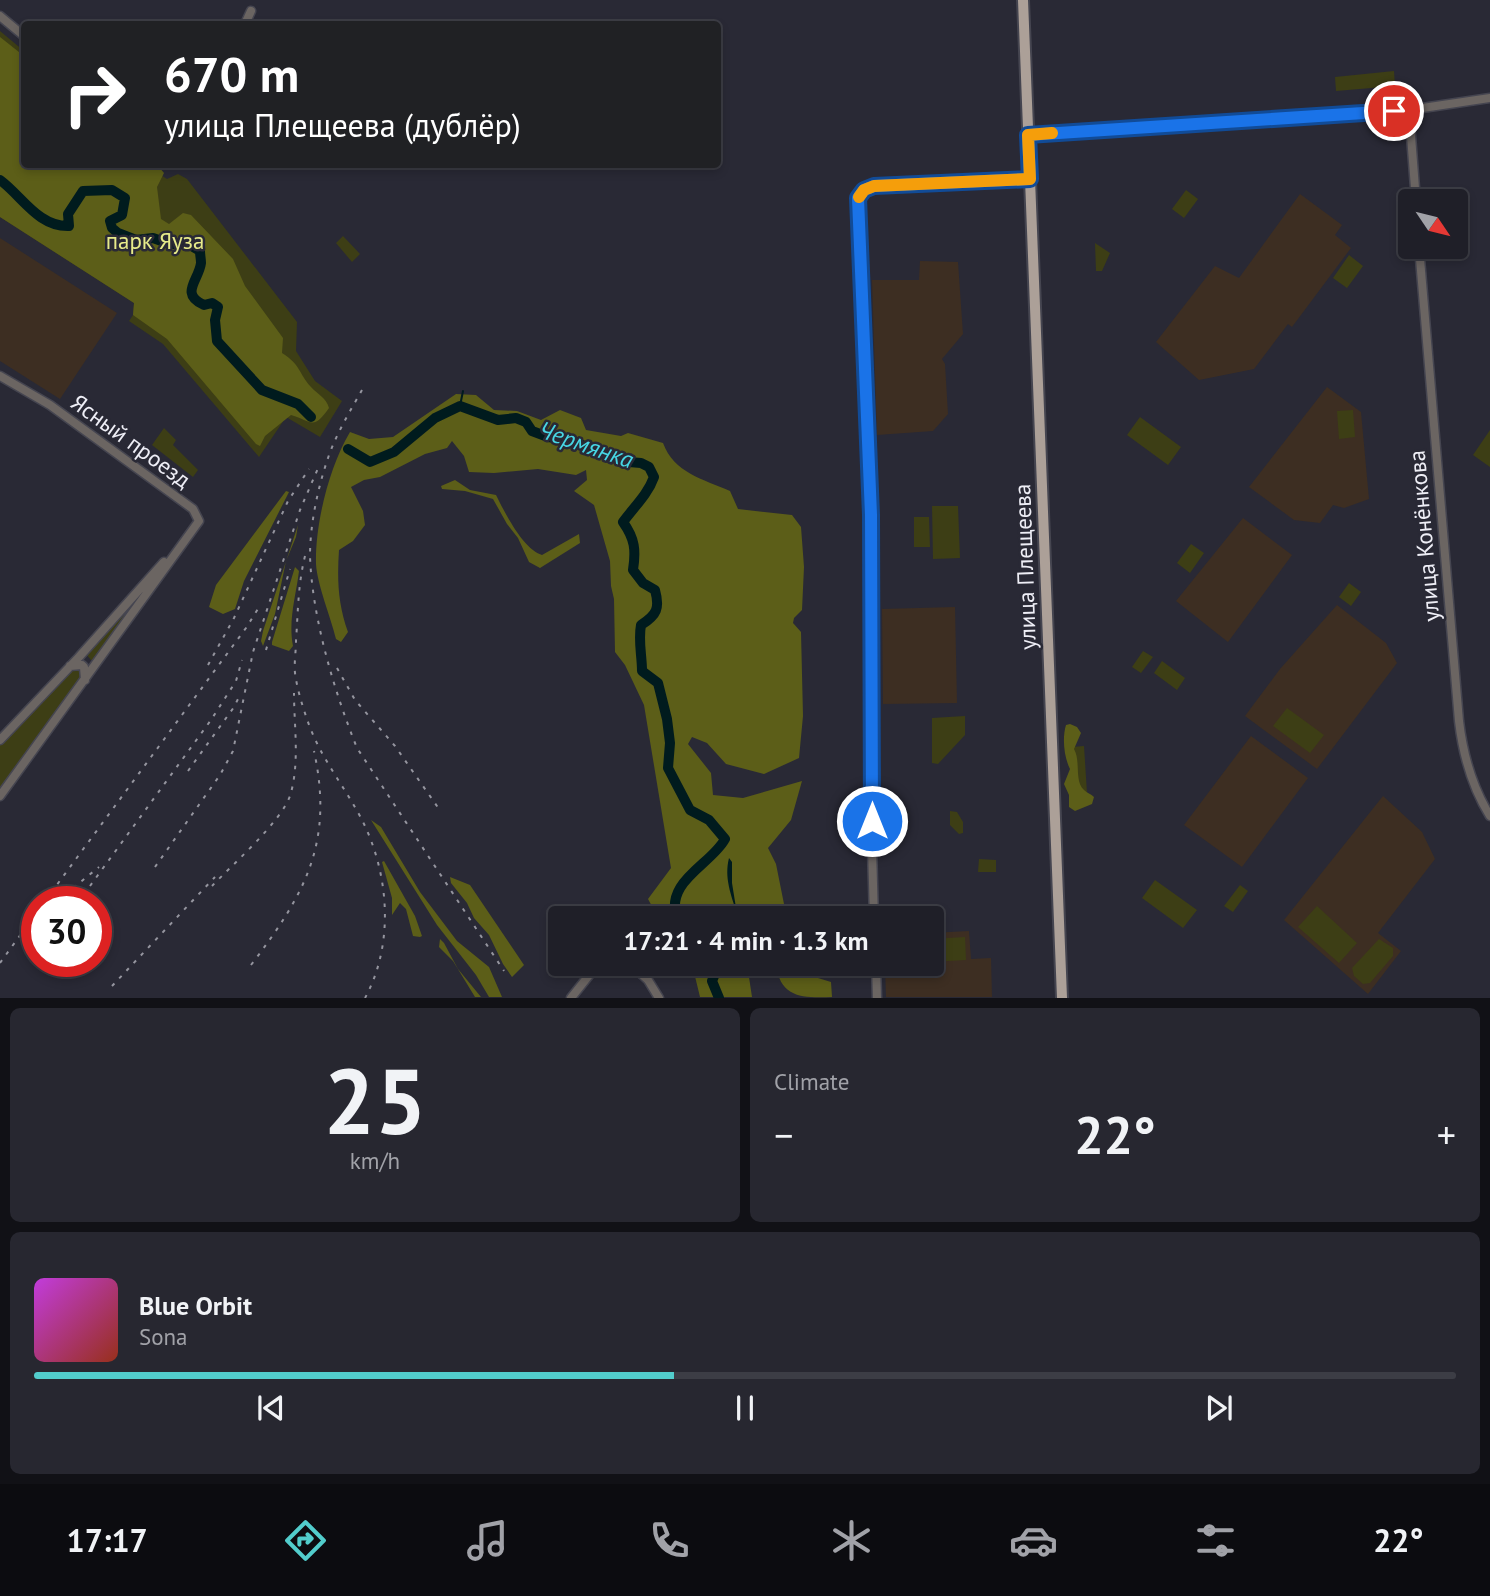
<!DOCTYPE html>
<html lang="en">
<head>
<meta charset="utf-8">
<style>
	body { margin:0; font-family:"PT Sans",sans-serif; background:#272730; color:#f1f3f6; height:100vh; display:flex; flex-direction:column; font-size:26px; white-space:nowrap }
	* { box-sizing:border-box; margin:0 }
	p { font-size:23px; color:#a1a2a8 }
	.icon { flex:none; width:38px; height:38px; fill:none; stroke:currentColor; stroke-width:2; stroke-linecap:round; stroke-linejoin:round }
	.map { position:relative; height:998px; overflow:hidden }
	.drawer { display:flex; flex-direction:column; gap:10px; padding:10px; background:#111116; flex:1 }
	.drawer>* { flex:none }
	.guide { position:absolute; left:21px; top:21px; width:700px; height:147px; border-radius:7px; box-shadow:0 4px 10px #0003,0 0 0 2px #3c3d45; background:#202124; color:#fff; overflow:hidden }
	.needle { width:46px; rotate:125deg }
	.buttons { position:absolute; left:1398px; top:189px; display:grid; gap:14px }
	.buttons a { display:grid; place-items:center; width:70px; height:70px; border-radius:7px; background:#1f1f28; box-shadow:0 4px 10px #0003,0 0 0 2px #3c3d45; font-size:35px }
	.speed { position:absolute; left:21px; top:886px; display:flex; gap:14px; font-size:35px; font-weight:700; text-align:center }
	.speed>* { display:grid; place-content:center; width:91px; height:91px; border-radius:50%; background:#1f1f28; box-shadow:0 4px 10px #0003,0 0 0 2px #3c3d45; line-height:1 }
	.speed .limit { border:10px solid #d22; background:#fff; color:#111 }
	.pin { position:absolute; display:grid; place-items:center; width:60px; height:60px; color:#fff; margin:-30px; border:4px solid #fff; border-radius:50%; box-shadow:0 2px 7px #0007 }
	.me { position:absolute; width:77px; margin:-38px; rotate:0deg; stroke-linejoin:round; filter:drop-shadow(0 0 5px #0008) }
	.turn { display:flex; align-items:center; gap:24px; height:147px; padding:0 28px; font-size:32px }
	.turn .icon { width:91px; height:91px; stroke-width:2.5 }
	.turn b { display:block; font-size:49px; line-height:60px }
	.big { font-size:52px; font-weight:700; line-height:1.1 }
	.drawer .widget { flex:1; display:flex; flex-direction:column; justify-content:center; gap:10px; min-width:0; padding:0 24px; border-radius:10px; background:#272730 }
	.drawer .dial { align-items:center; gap:0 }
	.dial b { font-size:91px; line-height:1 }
	.song { display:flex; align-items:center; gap:21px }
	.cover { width:84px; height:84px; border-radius:10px; background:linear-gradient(135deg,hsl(290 70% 55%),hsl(10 70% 35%)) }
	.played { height:7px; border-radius:4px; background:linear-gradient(90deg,#52cdcc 45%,#3c3d45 45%) }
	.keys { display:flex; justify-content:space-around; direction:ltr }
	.heat { display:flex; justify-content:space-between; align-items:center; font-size:38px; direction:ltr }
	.drawer .tiles { flex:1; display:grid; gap:10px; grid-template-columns:1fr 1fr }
	.widget:last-child { grid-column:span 2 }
	.trip { position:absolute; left:548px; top:906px; width:396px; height:70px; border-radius:7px; background:#1f1f28; box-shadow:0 4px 10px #0003,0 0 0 2px #3c3d45; font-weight:700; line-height:70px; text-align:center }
	.dock { display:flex; height:112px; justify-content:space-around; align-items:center; background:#0c0c10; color:#a1a2a8 }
	.dock .icon { width:49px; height:49px }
	.dock .current { color:#52cdcc }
	.dock b { font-size:32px; color:#f1f3f6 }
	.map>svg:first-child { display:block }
	.education { fill:#3d2e22 }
	.green { fill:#3d3e15 }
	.forest { fill:#5c5e18 }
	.water { fill:#001b1e }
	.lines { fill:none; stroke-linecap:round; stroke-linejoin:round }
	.stream { stroke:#001b1e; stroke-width:2 }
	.river { stroke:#001b1e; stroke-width:10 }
	.minor-casing { stroke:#454550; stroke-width:11 }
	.major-casing { stroke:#454550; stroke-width:14 }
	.minor { stroke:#6b6562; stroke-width:8 }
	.major { stroke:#aca098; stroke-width:10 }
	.rail { stroke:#95959f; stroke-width:2; stroke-dasharray:3.5 7; stroke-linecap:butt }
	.route-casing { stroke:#114b97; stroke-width:18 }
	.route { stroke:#1a73e8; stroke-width:12 }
	.slow { stroke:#f59e0b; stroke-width:12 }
	.labels { text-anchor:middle; stroke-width:5; stroke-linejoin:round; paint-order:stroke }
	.park-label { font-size:23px; fill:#e7eb8a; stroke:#292935 }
	.street-label { font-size:23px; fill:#eeeef6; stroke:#292935 }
	.water-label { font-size:24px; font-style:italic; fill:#47d6e4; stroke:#292935 }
</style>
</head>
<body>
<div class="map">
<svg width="1490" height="998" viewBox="0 0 1490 998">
	<rect width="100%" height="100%" fill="#292935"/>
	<path class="education" d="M1300,194L1342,225L1335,235L1351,248L1292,327L1288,324L1254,369L1199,380L1156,342L1215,266L1239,278Z
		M0,238L117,313L60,399L0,361Z
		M920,261L958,262L963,334L942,359L945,364L948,414L933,431L877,435L872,280H919Z
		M1327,387L1361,412L1369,499L1344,508L1333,505L1320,523L1294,520L1249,487Z
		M1243,518L1292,555L1228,642L1176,601Z
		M1337,605L1386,643L1397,663L1317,769L1245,716L1280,669Z
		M955,607L957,703L883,704L882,609Z
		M1251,736L1308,778L1242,867L1184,825Z
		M1383,796L1422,832L1435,859L1378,933L1401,951L1368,994L1284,920Z
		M969,931L971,959L991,958L992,997H886L885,964H931V933Z"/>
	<path class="green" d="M0,31L24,51V164L155,171L167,179L178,174L187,179L297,322L296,351L315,381L342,401L320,437L286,417L259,457L163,344L129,321L133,315L134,303L0,217Z
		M1394,71L1395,86L1336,91L1335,77Z
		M1186,190L1198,199L1184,218L1172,209Z
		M343,236L360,254L352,262L336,243Z
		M1095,243L1110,253L1102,271H1096Z
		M1349,255L1363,266L1347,288L1333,278Z
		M1353,410L1355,437L1339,439L1337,411Z
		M1140,417L1181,447L1168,465L1127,435Z
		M164,428L176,440L173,445L198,470L193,477L152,445Z
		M1490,430V467L1473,455Z
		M932,506H958L960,558L933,559Z
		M914,517H929L930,547H914Z
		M1191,544L1204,553L1190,573L1177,563Z
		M155,578L94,660H91L86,654Z
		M1349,583L1361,592L1351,606L1339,597Z
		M1143,651L1153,657L1141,673L1132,667Z
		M1162,661L1185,678L1177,690L1154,673Z
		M71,668L81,669L82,675L0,790V745Z
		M1287,708L1324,735L1310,753L1273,726Z
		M965,716V735L938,764L932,763V718Z
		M1084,746L1087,793H1074L1072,747Z
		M950,811L957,812L963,822V833L959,834L950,825Z
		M979,859L996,860V872H978Z
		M1155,880L1197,910L1183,928L1142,898Z
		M1240,885L1248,891L1233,912L1224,906Z
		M1317,906L1357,943L1339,963L1298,927Z
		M965,937L966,960L931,962V939Z
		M1379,939L1393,948V956L1370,983L1363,984L1354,976L1352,968Z"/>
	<path class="forest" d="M0,37L24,56V164H150L159,167L164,173L157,187L161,219L169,224L183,213L191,215L233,259L245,286L283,338L282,353C302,366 298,373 311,387C318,395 326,397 329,408C313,431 312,421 291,415L265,436L260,446L256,444L167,339L133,315L134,303L0,217Z
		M456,394L476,395L494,410L517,411L541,420L560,410L581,418L586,430L621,436L628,433L663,443C674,473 703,479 730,491L738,509L792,515L801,527L804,567L802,610L794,618L793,623L801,632L803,716L799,758L764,774L726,764L707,743L692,737L688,744L711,773L713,795L743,798L802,781L791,820L768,848L776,864L787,919H760L753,908L748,910L747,919H659L648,899L671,868L644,705L625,665L615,652L614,599L611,586L610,561L594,505L574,491L587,480L586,470L576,475L538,469L494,473L469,472L464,456L452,441L447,448L425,454L380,477L364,480L351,487L363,511L365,525L353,541L339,550C337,580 338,604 348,632L341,642L336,639C331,618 317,584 316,564C315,524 329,467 350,432L369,439L393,437Z
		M455,480L470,490L496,495C505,513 523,549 542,555L579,534L580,543L540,568L529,562L518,538L507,524L493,499L465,491L442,489L441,486Z
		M286,491L289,492L244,581L235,609L223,614L209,607L216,585Z
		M298,525L296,537L286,561L275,614L263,646L261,641L263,631Z
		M295,567L299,571C296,596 288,620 293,646L289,651L272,645V642Z
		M1070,724L1077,727L1081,733L1074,749C1081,761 1074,781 1084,790C1087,793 1091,794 1094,797L1092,804L1075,811L1069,807V795L1064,784L1070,769C1064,757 1062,738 1066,725Z
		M371,820L381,827L420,892L457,941L489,967L502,997H489L476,975L437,925Z
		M384,861L415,916L422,936L420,937L413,936L406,909L400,903L392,915V898L382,862Z
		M450,877L470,885L524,965L512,977L503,964L489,935L474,918L467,903L451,883Z
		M440,939L444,943L458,969L481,997H475L453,961L439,947Z
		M692,964H747L752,997H700Z
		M776,964H801L818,978L831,982L832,997C802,998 780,998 776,964Z"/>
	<path class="water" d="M729,858L732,862V883L737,914C731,894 724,878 729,858Z"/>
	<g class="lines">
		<path class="stream" d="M460,406L463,391"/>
		<path class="river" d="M0,180C22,196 38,227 69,226L68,214L83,191L112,190L125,198L122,215L110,221L112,228L118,233L136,240L153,238L170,244H188L200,251C200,255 201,259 201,263C199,280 179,294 204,305L212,303L218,307L215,320L217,341L262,390L298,404L311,417
			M348,449L370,462L394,452L435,418L460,406L498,420L516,418L526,422L532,431L548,437L572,440L594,451L615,455L629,462L641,463L649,467L654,477C648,494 634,507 623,522C635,539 636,550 633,570L643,583L655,590C660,608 657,615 641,625C638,641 642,655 642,671L658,683L667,719L670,743L668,768L690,810L709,820L725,839C711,865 664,881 677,919
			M714,964L717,969L712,981L719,998"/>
		<g class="minor-casing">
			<path id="minor" d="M0,16L24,36
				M245,24L251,11
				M1409,110L1416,201
				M1028,135L1409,110L1490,98
				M1419,247L1459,721C1463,755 1472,787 1490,816
				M0,376L50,405L193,509L199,521L0,796
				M70,666L82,665L84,667L85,680
				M0,740L79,657L164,562
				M874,919L871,813V515L858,198L864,190L874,186L1030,179
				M630,964L648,980L659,998
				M876,964L877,998
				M571,998L598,964"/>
		</g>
		<g class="major-casing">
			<path id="major" d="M1023,0L1062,998"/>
		</g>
		<use href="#minor" class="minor"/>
		<use href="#major" class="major"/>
		<path class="rail" d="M362,390C349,413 335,436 327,461C317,491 310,526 310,556C312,617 334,691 357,748L504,971
			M305,556C298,584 298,612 296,641C296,651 294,663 295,673C297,688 302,705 307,719C319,756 343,784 361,818C389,872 395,943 365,998
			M266,650L290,569
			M208,665L234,618L288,501L309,469
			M337,668L355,700L395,746L439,809
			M188,771L234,707L240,695
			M155,867L220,775L233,751L253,652L300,510L319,466
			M90,886L211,720L236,681L242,660
			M212,886C233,864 280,823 290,796C300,764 294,726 294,693
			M45,901L246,628L261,604
			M57,901L99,867
			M0,963L37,912
			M251,965C305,894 334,843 314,751
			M112,986L215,877"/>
	</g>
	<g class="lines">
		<g class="route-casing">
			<path id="route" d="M872,821L871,515L858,198L864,190L874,186L1030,179L1028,135L1394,111"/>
		</g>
		<use href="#route" class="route"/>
		<path class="slow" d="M859,197L864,190L874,186L1030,179L1028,135L1052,133"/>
	</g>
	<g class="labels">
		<g class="park-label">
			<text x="155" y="249">парк Яуза</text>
		</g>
		<g class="street-label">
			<text transform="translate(131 441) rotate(36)" y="8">Ясный проезд</text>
			<text transform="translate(1424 536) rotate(-95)" y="8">улица Конёнкова</text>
			<text transform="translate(1025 567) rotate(-92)" y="8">улица Плещеева</text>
		</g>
		<g class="water-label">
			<text transform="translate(586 445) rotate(19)" y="8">Чермянка</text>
		</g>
	</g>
</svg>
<div class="buttons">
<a><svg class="needle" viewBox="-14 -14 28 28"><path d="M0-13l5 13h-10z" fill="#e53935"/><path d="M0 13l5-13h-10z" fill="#a1a2a8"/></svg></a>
</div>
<div class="speed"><div class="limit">30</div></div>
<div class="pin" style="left:1394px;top:111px;background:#d93025"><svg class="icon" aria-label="arrive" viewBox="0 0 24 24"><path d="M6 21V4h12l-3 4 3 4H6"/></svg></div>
<svg class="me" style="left:872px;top:821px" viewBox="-20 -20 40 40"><circle r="17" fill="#1a73e8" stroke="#fff" stroke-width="3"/><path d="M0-11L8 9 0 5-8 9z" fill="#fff"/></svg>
<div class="trip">17:21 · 4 min · 1.3 km</div>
<div class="guide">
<div class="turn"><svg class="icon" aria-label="right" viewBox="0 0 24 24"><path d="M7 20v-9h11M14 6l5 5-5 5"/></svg><div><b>670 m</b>улица Плещеева (дублёр)</div></div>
</div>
</div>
<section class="drawer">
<div class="tiles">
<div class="widget dial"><b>25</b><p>km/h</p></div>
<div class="widget"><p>Climate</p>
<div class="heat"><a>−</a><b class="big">22°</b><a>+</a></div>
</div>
<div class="widget">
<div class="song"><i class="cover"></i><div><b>Blue Orbit</b><p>Sona</p></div></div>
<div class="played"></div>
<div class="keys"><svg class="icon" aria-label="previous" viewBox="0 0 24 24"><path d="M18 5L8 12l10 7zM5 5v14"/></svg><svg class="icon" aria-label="pause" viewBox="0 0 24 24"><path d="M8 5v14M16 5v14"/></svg><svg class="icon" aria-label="next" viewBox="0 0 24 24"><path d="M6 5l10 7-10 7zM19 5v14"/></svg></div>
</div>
</div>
</section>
<nav class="dock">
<b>17:17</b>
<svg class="icon current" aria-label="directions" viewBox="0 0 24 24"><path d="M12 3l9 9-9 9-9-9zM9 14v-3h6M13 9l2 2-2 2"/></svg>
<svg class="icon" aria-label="music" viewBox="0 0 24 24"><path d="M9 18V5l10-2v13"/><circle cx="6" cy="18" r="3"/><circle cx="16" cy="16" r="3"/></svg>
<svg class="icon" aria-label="phone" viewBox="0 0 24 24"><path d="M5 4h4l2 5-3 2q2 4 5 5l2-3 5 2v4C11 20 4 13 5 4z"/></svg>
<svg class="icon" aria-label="climate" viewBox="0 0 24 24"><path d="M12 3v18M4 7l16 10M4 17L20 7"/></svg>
<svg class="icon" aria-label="car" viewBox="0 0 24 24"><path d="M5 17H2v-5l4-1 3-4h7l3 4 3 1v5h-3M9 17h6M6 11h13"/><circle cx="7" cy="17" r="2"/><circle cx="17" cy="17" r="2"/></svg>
<svg class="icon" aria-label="filters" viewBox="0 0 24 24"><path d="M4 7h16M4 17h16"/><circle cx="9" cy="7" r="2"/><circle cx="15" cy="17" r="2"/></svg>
<b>22°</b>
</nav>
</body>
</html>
